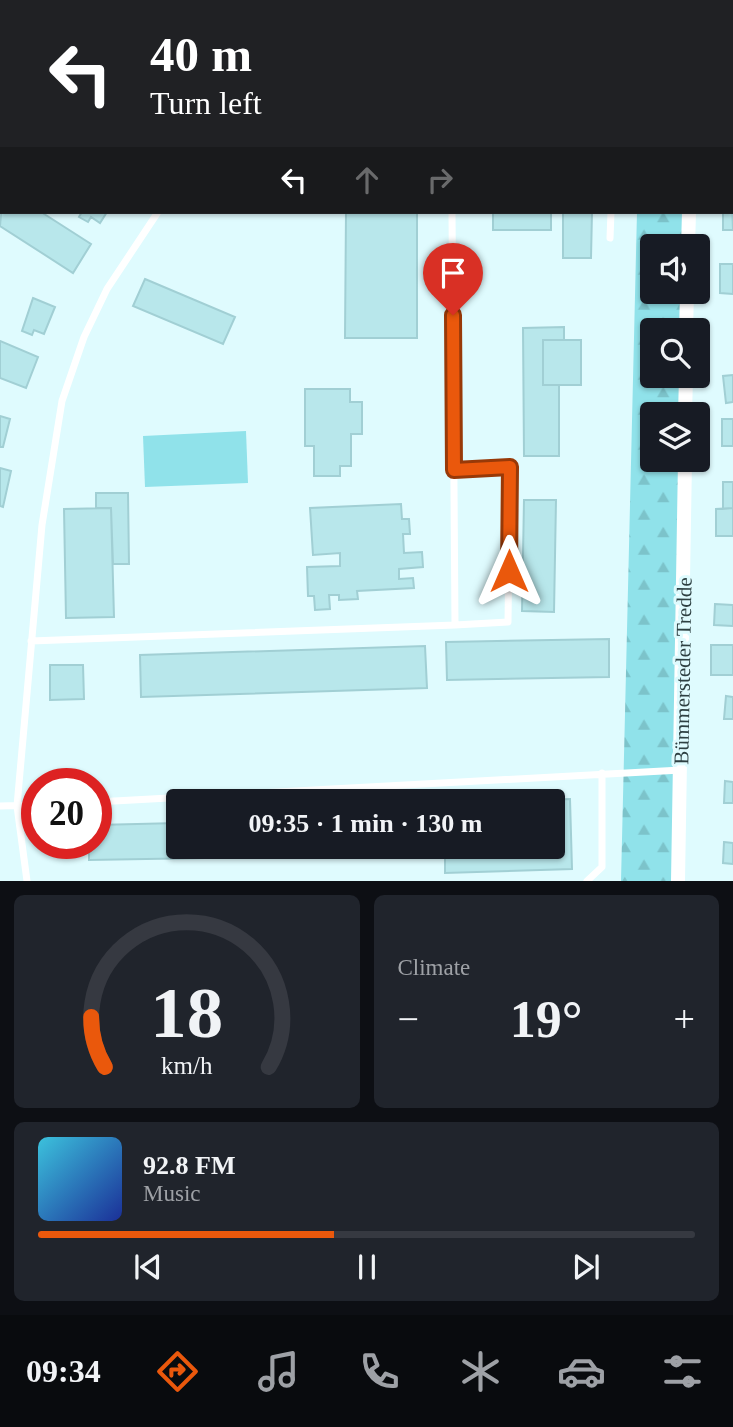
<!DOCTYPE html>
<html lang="en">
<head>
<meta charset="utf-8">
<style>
	body { margin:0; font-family:Georgia,serif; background:#20242c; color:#f1f3f6; height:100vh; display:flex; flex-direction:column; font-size:26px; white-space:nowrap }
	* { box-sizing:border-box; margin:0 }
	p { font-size:23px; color:#9ea1a6 }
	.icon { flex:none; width:38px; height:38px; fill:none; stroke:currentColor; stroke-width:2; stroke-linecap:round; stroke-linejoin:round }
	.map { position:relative; height:881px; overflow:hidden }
	.sheet { display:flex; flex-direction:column; gap:14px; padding:14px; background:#0d0f14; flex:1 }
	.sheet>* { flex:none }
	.guide { position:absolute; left:0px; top:0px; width:733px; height:214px; box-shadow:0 2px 5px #0004; background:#202124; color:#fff; overflow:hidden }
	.controls { position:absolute; left:640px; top:234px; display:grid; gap:14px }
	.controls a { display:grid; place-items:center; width:70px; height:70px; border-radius:7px; background:#171b24; box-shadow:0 2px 5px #0004; font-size:35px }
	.speed { position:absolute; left:21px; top:768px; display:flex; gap:14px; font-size:35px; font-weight:700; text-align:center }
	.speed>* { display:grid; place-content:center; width:91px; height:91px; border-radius:50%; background:#171b24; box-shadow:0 2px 5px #0004; line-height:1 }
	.speed .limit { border:10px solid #d22; background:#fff; color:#111 }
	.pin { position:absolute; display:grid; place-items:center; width:60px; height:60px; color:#fff; margin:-72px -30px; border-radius:50% 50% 50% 0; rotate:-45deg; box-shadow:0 0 7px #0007 }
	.pin .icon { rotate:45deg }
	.me { position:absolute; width:77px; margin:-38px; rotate:0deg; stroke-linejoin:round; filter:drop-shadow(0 0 5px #0008) }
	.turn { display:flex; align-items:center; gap:24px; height:147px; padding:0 35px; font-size:32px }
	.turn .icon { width:91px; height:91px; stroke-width:2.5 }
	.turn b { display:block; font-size:49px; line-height:60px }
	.lanes { display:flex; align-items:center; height:66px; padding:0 35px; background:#0003; justify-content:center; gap:35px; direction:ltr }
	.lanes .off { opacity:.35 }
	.big { font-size:52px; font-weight:700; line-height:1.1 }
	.sheet .tile { flex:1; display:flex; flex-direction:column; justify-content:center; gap:10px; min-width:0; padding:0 24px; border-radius:10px; background:#20242c }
	.sheet .dial { align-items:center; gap:0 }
	.dial svg { height:182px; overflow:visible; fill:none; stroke:#363941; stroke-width:7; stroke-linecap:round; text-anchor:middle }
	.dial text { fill:#f1f3f6; stroke:none }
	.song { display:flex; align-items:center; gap:21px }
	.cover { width:84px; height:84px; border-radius:10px; background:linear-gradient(135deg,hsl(190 70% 55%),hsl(230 70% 35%)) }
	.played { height:7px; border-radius:4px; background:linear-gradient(90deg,#ea580c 45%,#363941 45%) }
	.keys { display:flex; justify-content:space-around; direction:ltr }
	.heat { display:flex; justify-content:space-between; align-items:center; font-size:38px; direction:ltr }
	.sheet .tiles { flex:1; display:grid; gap:14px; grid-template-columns:1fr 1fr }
	.tile:last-child { grid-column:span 2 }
	.trip { position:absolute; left:166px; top:789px; width:399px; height:70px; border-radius:7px; background:#171b24; box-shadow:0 2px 5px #0004; font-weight:700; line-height:70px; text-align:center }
	.tabs { display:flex; height:112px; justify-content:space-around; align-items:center; background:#090b0e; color:#9ea1a6 }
	.tabs .icon { width:49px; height:49px }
	.tabs .active { color:#ea580c }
	.tabs b { font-size:32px; color:#f1f3f6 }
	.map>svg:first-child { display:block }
	.green { fill:#90e2ea }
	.forest { fill:url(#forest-firs) }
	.building { fill:#b8e7eb; stroke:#a1cfd4; stroke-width:2 }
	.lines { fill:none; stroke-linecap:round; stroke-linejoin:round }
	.lane { stroke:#fff; stroke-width:7 }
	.street { stroke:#fff; stroke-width:14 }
	.route-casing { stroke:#983908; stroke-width:18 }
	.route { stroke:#ea580c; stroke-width:12 }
	.labels { text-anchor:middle; stroke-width:6; stroke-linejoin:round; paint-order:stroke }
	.street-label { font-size:21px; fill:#2e4042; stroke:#dffbfe }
</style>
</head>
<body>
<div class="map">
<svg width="733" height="881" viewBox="0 0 733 881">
	<defs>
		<pattern id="forest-firs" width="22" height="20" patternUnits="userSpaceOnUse" patternTransform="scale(1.75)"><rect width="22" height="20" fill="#90e2ea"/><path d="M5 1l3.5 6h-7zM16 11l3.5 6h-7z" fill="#7cc3ca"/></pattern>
	</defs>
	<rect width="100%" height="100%" fill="#dffbfe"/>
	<path class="green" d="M246,431L248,483L145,487L143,436Z"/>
	<path class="forest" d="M637,212H689L688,247H653V292H687L686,331H653V376H686L685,415H653V460H685L678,881H621Z"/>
	<path class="building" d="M2,203V212H41L91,244L73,273L0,226Z
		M732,205L733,230H723V212H732Z
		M82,212H81H107L100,223L91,217L88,222L79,217Z
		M346,212H417V338H345Z
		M493,212H551V230H493Z
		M563,212H592L591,258H563Z
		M720,264H733V294L720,293Z
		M145,279L235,317L223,344L133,306Z
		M33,298L55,307L44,334L34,330L32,335L22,331Z
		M564,327V340H543V385H559V456H524L523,328Z
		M543,340H581V385H543Z
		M0,341L38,357L26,388L0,378Z
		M733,375V402L726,403L723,376Z
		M305,389H350V402H362V434H351V466H340V476H314V446H305Z
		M0,416L10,419L3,447H0Z
		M722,419H733V446H722Z
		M0,468L11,471L3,507L0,506Z
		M723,482H733V508L723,509Z
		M96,493H128L129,564H113L111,508H96Z
		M524,500H556L554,612L522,611Z
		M401,504L402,519H409L410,534H403L404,553L422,552L423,567L399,569V579L413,578L414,588L357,591L358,599L339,600V595H329L330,609L315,610L314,596H308L307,567L340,566V553L313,555L310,508Z
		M111,508L114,617L66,618L64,509Z
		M733,508V536H716V509Z
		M715,604L733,605V626L714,625Z
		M609,639V677L447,680L446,642Z
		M711,645H733V675H711Z
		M425,646L427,688L141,697L140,655Z
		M50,665H83L84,699L50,700Z
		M726,696L733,697V719H724Z
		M725,781L733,782V803H724Z
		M570,799L572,869L445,873V847H553V802H477Z
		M178,823V847H204V858L89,860V844H96V825Z
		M724,842L733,843V864L723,863Z"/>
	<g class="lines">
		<path class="lane" d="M399,0V2
			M0,64L2,66
			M452,212L455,625L508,622L510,467L454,470
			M610,238L611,212
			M31,641L455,625
			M96,802L681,770
			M0,806L37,805
			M27,881L17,806L42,525L62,401L84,337L107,289L158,212
			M587,881L602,867V773"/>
		<path class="street" d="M627,0V2
			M690,2V0
			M732,38L733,40
			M688,247L689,212
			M686,331L687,292
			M685,415L686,376
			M678,881L685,460"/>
	</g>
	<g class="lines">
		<g class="route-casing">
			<path id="route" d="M453,315L454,470L510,467L509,571"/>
		</g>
		<use href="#route" class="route"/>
	</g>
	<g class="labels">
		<g class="street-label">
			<text transform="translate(683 671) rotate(-89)" y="7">Bümmersteder Tredde</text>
		</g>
	</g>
</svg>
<div class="controls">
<a><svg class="icon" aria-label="sound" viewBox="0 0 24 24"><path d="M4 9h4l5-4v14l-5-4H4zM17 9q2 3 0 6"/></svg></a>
<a><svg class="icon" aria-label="search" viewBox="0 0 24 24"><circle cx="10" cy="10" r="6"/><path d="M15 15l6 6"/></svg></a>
<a><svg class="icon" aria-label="layers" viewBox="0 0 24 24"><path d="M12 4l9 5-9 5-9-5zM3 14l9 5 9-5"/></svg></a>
</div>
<div class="speed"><div class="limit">20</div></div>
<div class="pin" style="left:453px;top:315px;background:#d93025"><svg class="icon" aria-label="arrive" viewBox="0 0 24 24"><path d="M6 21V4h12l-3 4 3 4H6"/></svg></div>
<svg class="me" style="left:509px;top:571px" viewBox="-20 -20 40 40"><path d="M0-17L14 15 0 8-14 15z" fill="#ea580c" stroke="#fff" stroke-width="4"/></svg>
<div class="trip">09:35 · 1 min · 130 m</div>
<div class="guide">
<div class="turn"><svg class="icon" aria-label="left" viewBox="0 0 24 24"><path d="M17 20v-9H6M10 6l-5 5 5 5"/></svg><div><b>40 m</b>Turn left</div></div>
<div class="lanes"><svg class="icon" aria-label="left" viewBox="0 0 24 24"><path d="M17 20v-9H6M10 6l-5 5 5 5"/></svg><svg class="icon off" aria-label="ahead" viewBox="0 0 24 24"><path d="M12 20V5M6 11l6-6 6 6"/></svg><svg class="icon off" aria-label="right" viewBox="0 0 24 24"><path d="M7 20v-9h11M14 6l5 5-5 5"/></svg></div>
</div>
</div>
<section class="sheet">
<div class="tiles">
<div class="tile dial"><svg viewBox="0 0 100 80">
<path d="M14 69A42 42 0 1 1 86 69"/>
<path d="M14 69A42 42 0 0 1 8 47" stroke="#ea580c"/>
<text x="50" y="56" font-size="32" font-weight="700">18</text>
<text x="50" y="72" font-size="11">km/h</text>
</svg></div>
<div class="tile"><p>Climate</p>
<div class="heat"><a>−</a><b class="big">19°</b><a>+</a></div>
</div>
<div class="tile">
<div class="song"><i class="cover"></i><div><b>92.8 FM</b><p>Music</p></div></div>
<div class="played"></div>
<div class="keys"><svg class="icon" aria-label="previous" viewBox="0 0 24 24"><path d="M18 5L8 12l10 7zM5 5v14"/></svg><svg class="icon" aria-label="pause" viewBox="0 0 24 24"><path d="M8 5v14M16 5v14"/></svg><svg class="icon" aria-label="next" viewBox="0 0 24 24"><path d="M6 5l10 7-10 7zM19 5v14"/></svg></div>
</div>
</div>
</section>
<nav class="tabs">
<b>09:34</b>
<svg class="icon active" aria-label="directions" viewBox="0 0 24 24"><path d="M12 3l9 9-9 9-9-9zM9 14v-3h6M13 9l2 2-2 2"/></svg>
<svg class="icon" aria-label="music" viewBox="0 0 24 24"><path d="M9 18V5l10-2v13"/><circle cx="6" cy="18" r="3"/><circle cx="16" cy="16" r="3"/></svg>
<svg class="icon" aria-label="phone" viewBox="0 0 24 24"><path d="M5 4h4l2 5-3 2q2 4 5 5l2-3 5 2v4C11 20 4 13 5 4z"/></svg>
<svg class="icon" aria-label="climate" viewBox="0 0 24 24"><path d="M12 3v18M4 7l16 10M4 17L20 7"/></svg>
<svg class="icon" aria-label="car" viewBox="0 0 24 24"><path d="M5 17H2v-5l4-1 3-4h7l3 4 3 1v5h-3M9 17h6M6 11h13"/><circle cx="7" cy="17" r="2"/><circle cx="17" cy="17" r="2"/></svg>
<svg class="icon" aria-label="filters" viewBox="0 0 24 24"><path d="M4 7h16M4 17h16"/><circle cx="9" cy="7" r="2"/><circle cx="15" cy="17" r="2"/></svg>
</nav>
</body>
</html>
